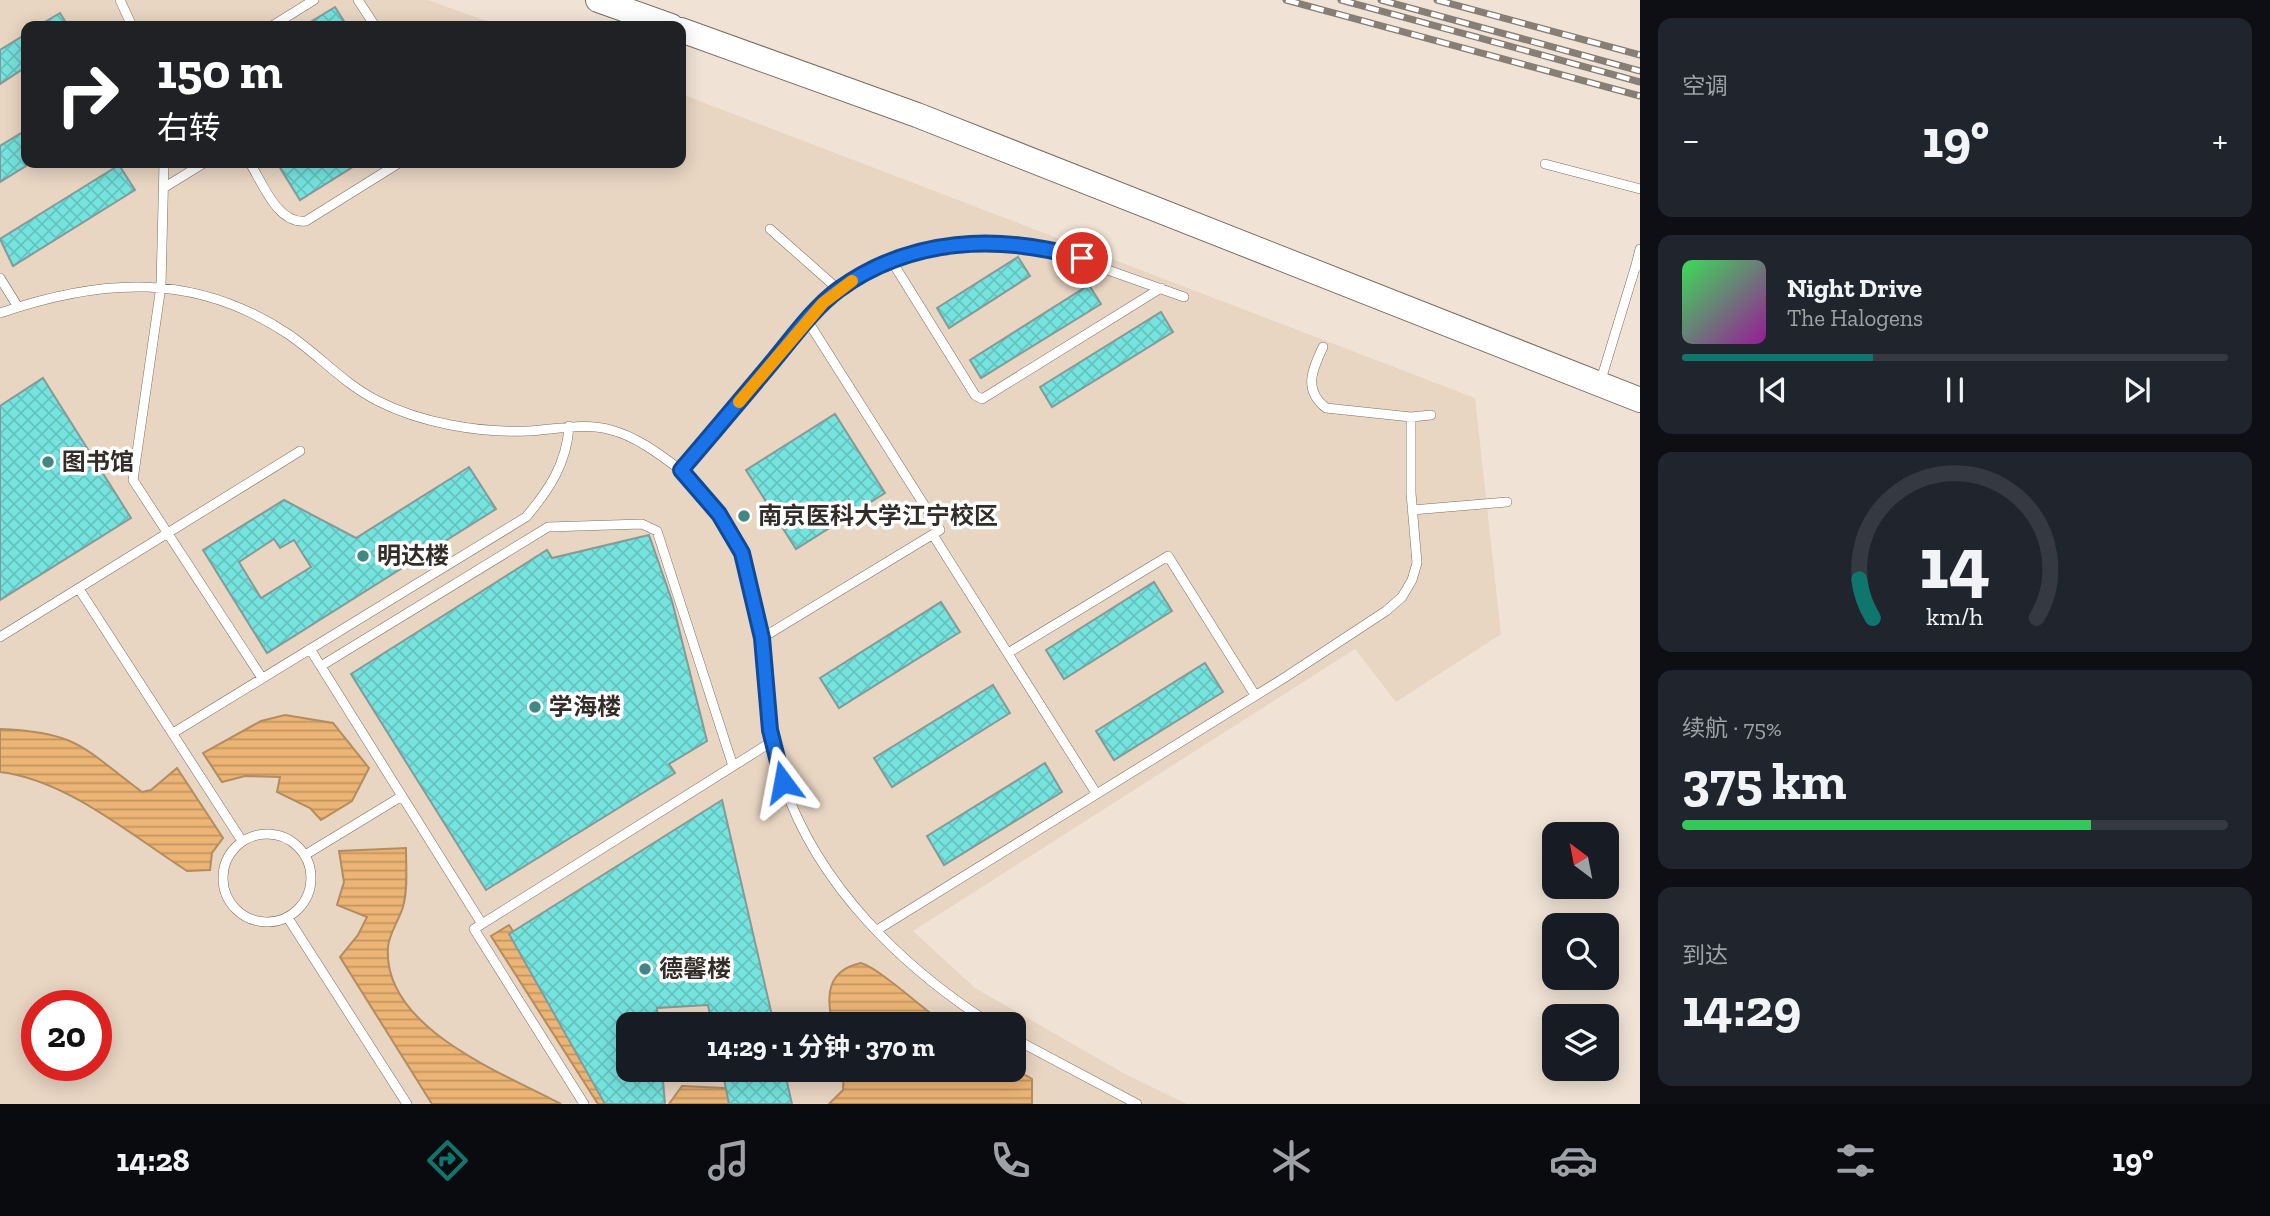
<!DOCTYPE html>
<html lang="zh">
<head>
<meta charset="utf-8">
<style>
	body { margin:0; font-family:"Zilla Slab","Noto Sans SC",serif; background:#20242c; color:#f1f3f6; height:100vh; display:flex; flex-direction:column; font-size:26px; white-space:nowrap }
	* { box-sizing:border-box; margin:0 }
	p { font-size:23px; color:#9ea1a6 }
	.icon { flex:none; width:38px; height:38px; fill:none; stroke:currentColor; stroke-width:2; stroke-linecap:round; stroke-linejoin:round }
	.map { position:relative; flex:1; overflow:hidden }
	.sheet { display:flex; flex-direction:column; gap:18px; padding:18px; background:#0d0f14; width:630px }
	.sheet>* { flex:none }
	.guide { position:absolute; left:21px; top:21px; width:665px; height:147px; border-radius:14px; box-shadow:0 4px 18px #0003; background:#202124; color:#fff; overflow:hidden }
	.needle { width:46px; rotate:328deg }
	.fabs { position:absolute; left:1542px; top:822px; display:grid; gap:14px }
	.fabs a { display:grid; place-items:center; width:77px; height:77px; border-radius:14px; background:#171b24; box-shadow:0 4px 18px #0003; font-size:35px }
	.speed { position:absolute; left:21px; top:990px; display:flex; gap:14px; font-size:35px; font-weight:700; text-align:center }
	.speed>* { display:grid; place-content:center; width:91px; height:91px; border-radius:50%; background:#171b24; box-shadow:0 4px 18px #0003; line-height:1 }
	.speed .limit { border:10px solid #d22; background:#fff; color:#111 }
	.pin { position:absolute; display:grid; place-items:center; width:60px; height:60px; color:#fff; margin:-30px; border:4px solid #fff; border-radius:50%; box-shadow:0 2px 7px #0007 }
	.me { position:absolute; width:77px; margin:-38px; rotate:347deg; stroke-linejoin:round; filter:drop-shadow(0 0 5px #0008) }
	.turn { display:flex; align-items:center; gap:24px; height:147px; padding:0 21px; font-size:32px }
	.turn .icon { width:91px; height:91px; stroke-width:2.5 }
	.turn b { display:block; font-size:49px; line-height:60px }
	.big { font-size:52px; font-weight:700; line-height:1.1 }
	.sheet .tile { flex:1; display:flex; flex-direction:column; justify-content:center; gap:10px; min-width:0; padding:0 24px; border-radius:14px; background:#20242c }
	.sheet .dial { align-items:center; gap:0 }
	.dial svg { height:182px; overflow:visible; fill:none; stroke:#363941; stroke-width:7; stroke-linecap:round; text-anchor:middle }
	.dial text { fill:#f1f3f6; stroke:none }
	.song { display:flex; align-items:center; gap:21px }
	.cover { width:84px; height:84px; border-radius:10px; background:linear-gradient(135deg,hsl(130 70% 55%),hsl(300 70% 35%)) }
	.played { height:7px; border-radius:4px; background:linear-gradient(90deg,#0f766e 35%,#363941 35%) }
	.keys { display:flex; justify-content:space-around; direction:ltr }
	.heat { display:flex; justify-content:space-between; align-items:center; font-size:38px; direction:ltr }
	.charge { height:10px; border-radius:5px; background:linear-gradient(90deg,#34c759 75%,#363941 0) }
	.trip { position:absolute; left:616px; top:1012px; width:410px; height:70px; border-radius:14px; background:#171b24; box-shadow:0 4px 18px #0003; font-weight:700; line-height:70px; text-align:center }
	.tab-bar { display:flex; height:112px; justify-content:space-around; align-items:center; background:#090b0e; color:#9ea1a6 }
	.tab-bar .icon { width:49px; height:49px }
	.tab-bar .selected { color:#0f766e }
	.tab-bar b { font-size:32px; color:#f1f3f6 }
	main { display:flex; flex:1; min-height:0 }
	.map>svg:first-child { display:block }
	.built { fill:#e8d5c2; fill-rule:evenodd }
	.water { fill:url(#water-rules); stroke:#b48c5f; stroke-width:2 }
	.building { fill:url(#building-cross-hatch); stroke:#859a98; stroke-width:2; fill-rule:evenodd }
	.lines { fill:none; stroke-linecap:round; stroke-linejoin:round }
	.lane-casing { stroke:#7b6f63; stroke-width:10 }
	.secondary-casing { stroke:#7b6f63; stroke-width:26 }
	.lane { stroke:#fff; stroke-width:9 }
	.secondary { stroke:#fff; stroke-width:24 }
	.rail-casing { stroke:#877e75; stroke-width:7 }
	.rail { stroke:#fff; stroke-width:4.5; stroke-dasharray:13; stroke-linecap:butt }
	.route-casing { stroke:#114b97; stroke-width:18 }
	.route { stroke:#1a73e8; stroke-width:12 }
	.slow { stroke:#f59e0b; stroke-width:12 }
	.poi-dot { fill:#418885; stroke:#fff; stroke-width:2.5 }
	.labels { text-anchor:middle; stroke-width:7; stroke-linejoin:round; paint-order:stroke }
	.poi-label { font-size:24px; font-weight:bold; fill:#322d28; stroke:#fff; text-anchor:start }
</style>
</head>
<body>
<main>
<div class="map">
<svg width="1640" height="1104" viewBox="0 0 1640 1104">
	<defs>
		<pattern id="water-rules" width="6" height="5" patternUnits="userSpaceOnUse" patternTransform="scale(1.75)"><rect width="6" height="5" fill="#ecb576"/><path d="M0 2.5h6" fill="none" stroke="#c09461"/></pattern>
		<pattern id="building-cross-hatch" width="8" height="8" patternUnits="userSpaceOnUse" patternTransform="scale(1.75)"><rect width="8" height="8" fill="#75e3de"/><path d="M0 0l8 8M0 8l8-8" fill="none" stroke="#66c3be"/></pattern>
	</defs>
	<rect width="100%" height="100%" fill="#f0e3d5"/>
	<path class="built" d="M0,0H428L500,26H26V163H681V94L1475,398L1501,634L1396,702L1355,649L913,931L975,988L1125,1074L1187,1104H0ZM37,1006H96V1066H37ZM628,1024H1013V1069H628Z"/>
	<path class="water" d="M285,715L333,723L369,768L352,801L321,820L310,808L277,792L280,777L245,776L222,782L203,753L261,721Z
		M0,729C78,732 83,748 142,792L151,790L177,768L223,838L212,853L210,870L187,871C131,835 67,780 0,772Z
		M406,848C406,867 408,889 403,907C399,920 389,934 388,947C382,1028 503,1073 561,1104H432L340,957L358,935L367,917L337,905L344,882L339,851Z
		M509,925L625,1104H598L491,936Z
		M861,963C879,968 924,1010 945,1024H833C825,995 828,970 861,963Z
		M1013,1068L1032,1079V1104H829L843,1090L844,1069Z
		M682,1086L745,1089L750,1104H669Z"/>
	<path class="building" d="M335,7L347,26H304Z
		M60,13L68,26H38Z
		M26,34V67L0,84V50Z
		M26,130V166L0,182V146Z
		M277,163H359L300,200Z
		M119,165L135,190L13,266L0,239Z
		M1018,257L1030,276L949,328L937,308Z
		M1089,285L1101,304L981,378L970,360Z
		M1161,312L1173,332L1052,407L1040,387Z
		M43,378L131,518L0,600V406Z
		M835,414L885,493L796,549L746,470Z
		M469,467L496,509L267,653L203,550L284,500L356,538ZM274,539L280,548L294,540L311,567L261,598L239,562Z
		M649,535L672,601L707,741L669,764L675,773L486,890L351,674L547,550L552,558Z
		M1154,582L1172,611L1064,679L1046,650Z
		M941,602L960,632L839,708L820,678Z
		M1205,663L1223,692L1114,760L1096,731Z
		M993,685L1010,713L892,787L874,758Z
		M1045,763L1062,792L944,865L927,836Z
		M722,800L774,1024H712L708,1005L657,1008L658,1024H628V1069H662L665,1104H605L509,934Z
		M722,1069H784L792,1104H729Z"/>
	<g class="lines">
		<g class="lane-casing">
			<path id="lane" d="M120,0L132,26
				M358,0L375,26
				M272,26L314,0
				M164,163L161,286L133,480L262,678
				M250,163C263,184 278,225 306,221L399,163
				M1545,164L1640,189
				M165,187L204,163
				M770,229L839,290
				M891,260L975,395L982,399L1161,288
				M1636,265L1640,249
				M0,278L18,307
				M0,313C102,278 195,272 288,334C319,355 344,384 378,401C421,423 479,433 528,431C555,430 584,422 611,430C635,436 658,453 678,468C691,478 701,491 711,504C779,592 750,688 784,785C819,886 902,967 991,1024
				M1323,347C1312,370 1303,390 1326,408L1411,417L1431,415
				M1600,383L1636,265L1640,266
				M681,470L823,303L859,277L891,260L929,249L990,241L1040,246L1184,297
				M1412,510L1507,502
				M933,535L1096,793
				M79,589L242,841
				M0,637L300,451
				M762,638L940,530L807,320
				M310,649L482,924
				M1008,653L1168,556L1255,695
				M321,666L548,527L642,524L657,531L733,766
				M173,733L526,517C549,490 567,463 569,426
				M223 878a44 44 0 1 1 88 0a44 44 0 1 1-88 0Z
				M305,855L402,796
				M288,918L407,1104
				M877,930L1284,678L1386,611L1402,597L1412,580L1417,563L1411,493V417
				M1013,1038L1137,1104
				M584,1104L474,929L773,741"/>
		</g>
		<g class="secondary-casing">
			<path id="secondary" d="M598,0L671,26
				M681,30L917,115L1640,400"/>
		</g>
		<use href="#lane" class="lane"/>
		<use href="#secondary" class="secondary"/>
		<g class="rail-casing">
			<path id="rail" d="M1286,0L1640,96
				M1341,0L1640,82
				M1381,0L1640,71
				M1437,0L1640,55"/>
		</g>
		<use href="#rail" class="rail"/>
	</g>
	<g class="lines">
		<g class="route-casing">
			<path id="route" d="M783,782L770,730L762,638L742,553L719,514L681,470C712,434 743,397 774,360C794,336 813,309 838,290C911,237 998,234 1082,258"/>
		</g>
		<use href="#route" class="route"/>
		<path class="slow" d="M739,402L823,303L852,281"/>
	</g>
	<g class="poi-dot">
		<circle cx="48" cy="462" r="7"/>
		<circle cx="744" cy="516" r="7"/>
		<circle cx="363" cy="556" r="7"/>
		<circle cx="535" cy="707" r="7"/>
		<circle cx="645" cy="969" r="7"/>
	</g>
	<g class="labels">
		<g class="poi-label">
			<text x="62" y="470">图书馆</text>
			<text x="758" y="524">南京医科大学江宁校区</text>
			<text x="377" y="564">明达楼</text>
			<text x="549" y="715">学海楼</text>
			<text x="659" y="977">德馨楼</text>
		</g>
	</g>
</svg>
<div class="fabs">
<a><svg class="needle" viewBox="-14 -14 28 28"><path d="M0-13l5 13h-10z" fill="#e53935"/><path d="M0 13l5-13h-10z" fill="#9ea1a6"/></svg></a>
<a><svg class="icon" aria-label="search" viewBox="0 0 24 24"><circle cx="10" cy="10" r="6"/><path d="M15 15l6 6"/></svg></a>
<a><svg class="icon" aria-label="layers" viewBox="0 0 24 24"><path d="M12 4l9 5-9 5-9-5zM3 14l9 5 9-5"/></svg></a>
</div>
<div class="speed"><div class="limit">20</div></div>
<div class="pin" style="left:1082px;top:258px;background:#d93025"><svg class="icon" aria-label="arrive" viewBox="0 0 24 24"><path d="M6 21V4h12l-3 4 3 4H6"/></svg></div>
<svg class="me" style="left:783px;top:782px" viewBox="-20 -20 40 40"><path d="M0-17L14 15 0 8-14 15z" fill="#1a73e8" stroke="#fff" stroke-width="4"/></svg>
<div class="trip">14:29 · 1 分钟 · 370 m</div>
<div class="guide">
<div class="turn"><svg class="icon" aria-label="right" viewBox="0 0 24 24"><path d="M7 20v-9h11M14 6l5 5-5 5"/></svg><div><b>150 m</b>右转</div></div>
</div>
</div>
<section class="sheet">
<div class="tile"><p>空调</p>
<div class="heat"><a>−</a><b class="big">19°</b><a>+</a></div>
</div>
<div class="tile">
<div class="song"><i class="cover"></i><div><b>Night Drive</b><p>The Halogens</p></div></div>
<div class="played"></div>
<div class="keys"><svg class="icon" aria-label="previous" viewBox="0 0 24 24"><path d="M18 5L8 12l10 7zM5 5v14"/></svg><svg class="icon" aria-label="pause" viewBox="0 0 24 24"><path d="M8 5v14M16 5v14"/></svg><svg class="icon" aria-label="next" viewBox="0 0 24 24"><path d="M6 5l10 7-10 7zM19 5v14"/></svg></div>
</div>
<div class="tile dial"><svg viewBox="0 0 100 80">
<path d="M14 69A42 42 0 1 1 86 69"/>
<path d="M14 69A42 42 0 0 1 8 52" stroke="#0f766e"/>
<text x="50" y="56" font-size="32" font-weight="700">14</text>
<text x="50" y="72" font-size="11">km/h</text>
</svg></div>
<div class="tile"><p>续航 · 75%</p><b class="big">375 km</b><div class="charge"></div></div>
<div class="tile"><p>到达</p><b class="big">14:29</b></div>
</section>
</main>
<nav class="tab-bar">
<b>14:28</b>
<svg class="icon selected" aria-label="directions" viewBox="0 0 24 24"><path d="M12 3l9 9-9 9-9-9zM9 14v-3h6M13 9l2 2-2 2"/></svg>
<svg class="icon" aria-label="music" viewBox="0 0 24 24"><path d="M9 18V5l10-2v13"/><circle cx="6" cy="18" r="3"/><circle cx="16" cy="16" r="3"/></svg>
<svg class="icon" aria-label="phone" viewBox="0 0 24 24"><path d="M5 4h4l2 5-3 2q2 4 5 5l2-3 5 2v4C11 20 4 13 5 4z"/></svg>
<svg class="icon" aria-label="climate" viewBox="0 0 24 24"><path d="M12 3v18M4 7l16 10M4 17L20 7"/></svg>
<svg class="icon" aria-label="car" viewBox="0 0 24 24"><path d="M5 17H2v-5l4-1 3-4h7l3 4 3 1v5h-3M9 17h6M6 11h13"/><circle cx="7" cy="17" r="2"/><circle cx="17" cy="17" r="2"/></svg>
<svg class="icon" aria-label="filters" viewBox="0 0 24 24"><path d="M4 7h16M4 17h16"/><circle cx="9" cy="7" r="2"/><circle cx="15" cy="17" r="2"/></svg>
<b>19°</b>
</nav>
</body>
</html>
